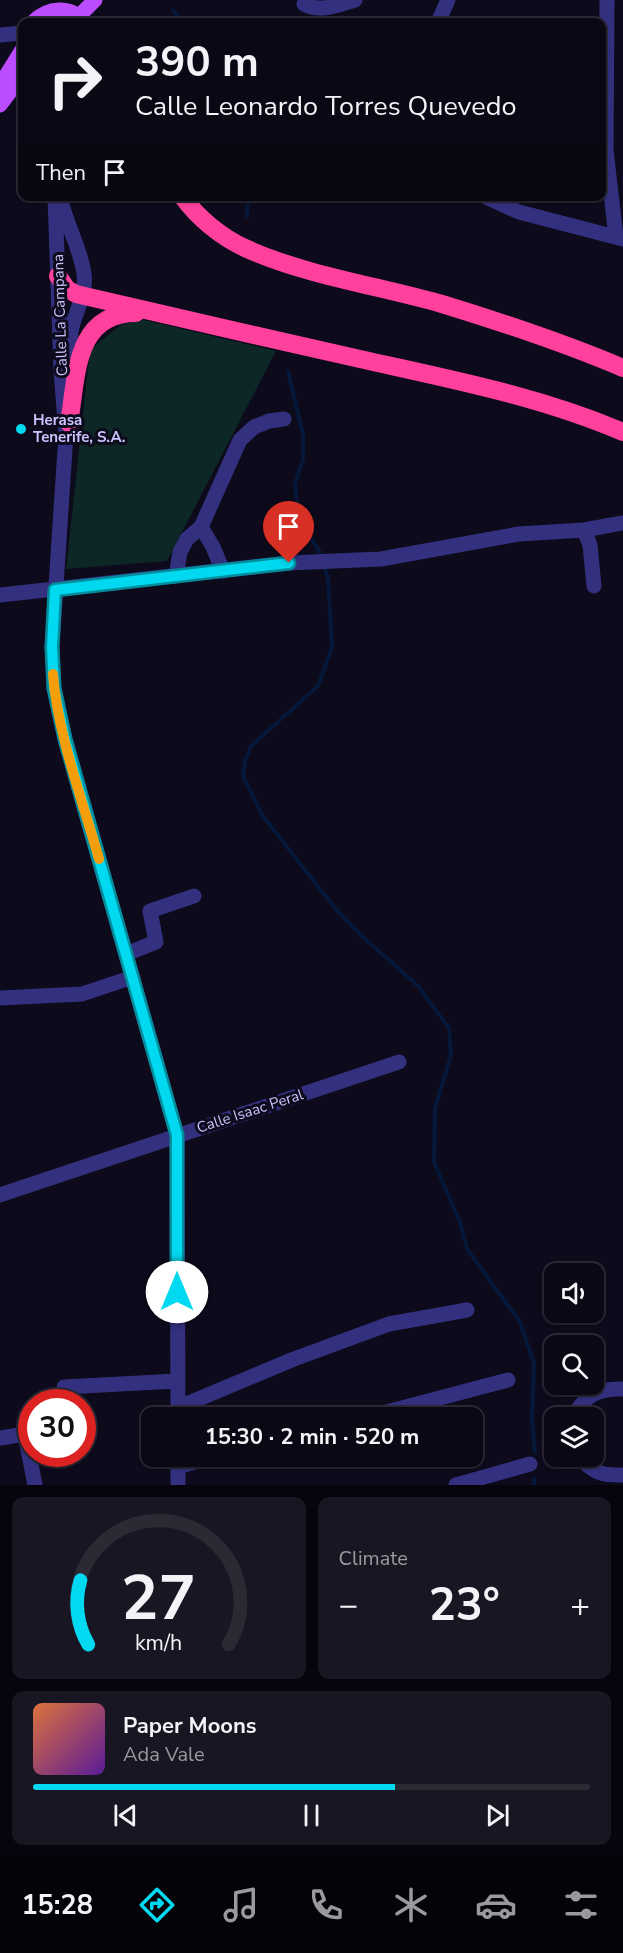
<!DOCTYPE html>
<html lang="en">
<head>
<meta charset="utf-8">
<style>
	body { margin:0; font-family:"Nunito Sans",sans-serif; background:#181622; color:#f1f3f6; height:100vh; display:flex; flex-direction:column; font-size:22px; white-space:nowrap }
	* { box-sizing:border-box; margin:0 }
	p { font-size:20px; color:#999aa0 }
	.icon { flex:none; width:33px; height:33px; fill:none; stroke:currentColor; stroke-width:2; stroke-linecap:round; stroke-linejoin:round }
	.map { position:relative; height:1485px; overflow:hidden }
	.panel { display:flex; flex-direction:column; gap:12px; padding:12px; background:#06040c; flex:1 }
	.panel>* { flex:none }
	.top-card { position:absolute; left:18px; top:18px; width:588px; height:183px; border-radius:12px; box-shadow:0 2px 4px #0004,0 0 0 2px #2a2934; background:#0a0815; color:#f1f3f6; overflow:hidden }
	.buttons { position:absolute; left:544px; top:1263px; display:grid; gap:12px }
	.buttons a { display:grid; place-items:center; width:60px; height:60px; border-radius:12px; background:#0a0815; box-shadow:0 2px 4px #0004,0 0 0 2px #2a2934; font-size:30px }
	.speed { position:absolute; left:18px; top:1389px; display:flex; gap:12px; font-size:30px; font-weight:700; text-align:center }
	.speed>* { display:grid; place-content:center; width:78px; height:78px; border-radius:50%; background:#0a0815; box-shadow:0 2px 4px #0004,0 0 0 2px #2a2934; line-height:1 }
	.speed .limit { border:9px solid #d22; background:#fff; color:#111 }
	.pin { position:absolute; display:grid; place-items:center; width:51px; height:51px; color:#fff; margin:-62px -26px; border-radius:50% 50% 50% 0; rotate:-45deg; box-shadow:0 0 6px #0007 }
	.pin .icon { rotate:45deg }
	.me { position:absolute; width:66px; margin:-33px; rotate:0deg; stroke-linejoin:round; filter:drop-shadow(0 0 4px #0008) }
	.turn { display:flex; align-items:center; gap:21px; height:126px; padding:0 18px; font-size:27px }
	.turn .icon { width:78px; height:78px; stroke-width:2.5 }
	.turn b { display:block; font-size:42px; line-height:51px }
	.then { display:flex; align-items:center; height:57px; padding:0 18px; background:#0003; gap:12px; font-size:22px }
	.big { font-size:45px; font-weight:700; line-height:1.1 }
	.panel .widget { flex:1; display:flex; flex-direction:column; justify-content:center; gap:9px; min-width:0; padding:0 21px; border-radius:12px; background:#181622 }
	.panel .dial { align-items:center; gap:0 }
	.dial svg { height:156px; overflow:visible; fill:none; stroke:#2a2934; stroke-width:7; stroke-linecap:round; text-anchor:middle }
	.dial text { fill:#f1f3f6; stroke:none }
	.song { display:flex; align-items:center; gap:18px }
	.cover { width:72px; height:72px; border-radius:9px; background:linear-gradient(135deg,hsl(20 70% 55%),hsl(270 70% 35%)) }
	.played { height:6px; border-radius:3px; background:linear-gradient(90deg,#00d9f0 65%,#2a2934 65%) }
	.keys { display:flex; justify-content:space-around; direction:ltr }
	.heat { display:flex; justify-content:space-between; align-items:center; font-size:33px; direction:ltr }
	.panel .tiles { flex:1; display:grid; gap:12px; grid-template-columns:1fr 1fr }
	.widget:last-child { grid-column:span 2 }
	.trip { position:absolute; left:141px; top:1407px; width:342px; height:60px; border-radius:12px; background:#0a0815; box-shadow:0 2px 4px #0004,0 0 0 2px #2a2934; font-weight:700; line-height:60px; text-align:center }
	.tab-bar { display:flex; height:96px; justify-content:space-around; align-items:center; background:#040308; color:#999aa0 }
	.tab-bar .icon { width:42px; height:42px }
	.tab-bar .active { color:#00d9f0 }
	.tab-bar b { font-size:27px; color:#f1f3f6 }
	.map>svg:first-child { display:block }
	.green { fill:#0c2725 }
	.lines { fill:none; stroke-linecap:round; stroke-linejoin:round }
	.stream { stroke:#05183a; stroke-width:4 }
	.minor { stroke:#33317f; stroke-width:15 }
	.major { stroke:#bb4cff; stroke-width:15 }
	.highway { stroke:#ff409c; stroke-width:18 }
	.route-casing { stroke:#008d9c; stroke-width:15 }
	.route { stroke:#00d9f0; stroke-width:10 }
	.slow { stroke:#f59e0b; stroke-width:10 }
	.poi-dot { fill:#00d9f0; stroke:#0d0a1c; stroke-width:2 }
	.labels { text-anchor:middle; stroke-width:6; stroke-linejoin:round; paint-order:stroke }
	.street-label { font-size:15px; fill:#cbc5ff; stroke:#0d0a1c }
	.poi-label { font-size:15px; font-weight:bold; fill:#cbc5ff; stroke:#0d0a1c; text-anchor:start }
</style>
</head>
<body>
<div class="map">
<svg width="623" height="1485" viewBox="0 0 623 1485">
	<rect width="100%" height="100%" fill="#0d0a1c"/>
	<path class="green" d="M144,320L276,351L167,561L66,569L90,350L122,324Z"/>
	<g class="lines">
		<path class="stream" d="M173,10L181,22
			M247,216L248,196
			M288,371L303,435V459L295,484L299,519L320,552L322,559
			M324,566L328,578L332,647L318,686L251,746L245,761L243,776L262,815L335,908L363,937L418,986L449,1028L451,1055L435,1108L434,1162L460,1222L467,1249L520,1322L534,1363L532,1419L535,1452
			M534,1479V1485"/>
		<path class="minor" d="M607,0L606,150L616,237
			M304,4C321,13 338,5 355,0
			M438,22L448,0
			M0,35L22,33
			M55,196L61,371L66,434L52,647L54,688L65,739L177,1135L178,1418
			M484,196L519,212L623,239
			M62,204C68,228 81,250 84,274C87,295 74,313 71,332C70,338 70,345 69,351
			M201,527L213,547L223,571
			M584,530L590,545L594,586
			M176,576L180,552L187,539L201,527L240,440L254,427L269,421L284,419
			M0,595L289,563L381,559L519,534L584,530L623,523
			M126,954L156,942L150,911L194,896
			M0,998L82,994L133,977
			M0,1195L399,1062
			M64,1387L177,1381
			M177,1408L294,1359L389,1324L467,1310
			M364,1418L508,1380
			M573,1418C584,1395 599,1388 623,1389
			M0,1438L25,1434L35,1485
			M578,1456C593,1472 601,1476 623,1475
			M178,1458V1485
			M178,1467L214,1456
			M456,1485L530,1464"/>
		<path class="major" d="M79,16L95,0
			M33,22C48,7 70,5 85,22
			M0,85L22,50
			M0,105L22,76"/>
		<path class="highway" d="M182,196C198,218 221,237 245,248C304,275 379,286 442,304C504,323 564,343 623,368
			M58,276L67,289L76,294C171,316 265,338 360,359C449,379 539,396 623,432
			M69,423C77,377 74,313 136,313"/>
	</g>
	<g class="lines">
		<g class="route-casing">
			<path id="route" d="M177,1292V1135L65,739L54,688L52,647L55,590L289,563"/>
		</g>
		<use href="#route" class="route"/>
		<path class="slow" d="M53,674C57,732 83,802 99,859"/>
	</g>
	<circle class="poi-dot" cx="21" cy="429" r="6"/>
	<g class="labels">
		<g class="street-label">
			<text transform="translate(60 315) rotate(-92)" y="5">Calle La Campana</text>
			<text transform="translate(250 1111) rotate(-18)" y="5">Calle Isaac Peral</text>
		</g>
		<g class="poi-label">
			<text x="33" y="425">Herasa<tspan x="33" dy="17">Tenerife, S.A.</tspan></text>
		</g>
	</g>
</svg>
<div class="buttons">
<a><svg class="icon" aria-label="sound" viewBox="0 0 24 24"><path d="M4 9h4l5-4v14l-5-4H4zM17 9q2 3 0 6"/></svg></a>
<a><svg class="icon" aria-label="search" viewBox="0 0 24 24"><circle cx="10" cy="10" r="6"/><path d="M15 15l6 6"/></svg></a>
<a><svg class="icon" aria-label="layers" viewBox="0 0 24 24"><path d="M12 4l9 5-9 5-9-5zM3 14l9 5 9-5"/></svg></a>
</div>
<div class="speed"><div class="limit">30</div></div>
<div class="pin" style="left:289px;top:563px;background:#d93025"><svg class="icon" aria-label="arrive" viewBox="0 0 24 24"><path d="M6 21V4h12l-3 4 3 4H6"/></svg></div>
<svg class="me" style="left:177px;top:1292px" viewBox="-20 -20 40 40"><circle r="19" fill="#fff"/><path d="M0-13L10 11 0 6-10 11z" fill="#00d9f0"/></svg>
<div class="trip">15:30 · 2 min · 520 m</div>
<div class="top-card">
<div class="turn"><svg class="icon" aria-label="right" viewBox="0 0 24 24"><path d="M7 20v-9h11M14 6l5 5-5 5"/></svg><div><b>390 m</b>Calle Leonardo Torres Quevedo</div></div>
<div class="then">Then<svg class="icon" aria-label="arrive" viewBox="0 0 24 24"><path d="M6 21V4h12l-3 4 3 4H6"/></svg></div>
</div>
</div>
<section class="panel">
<div class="tiles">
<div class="widget dial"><svg viewBox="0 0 100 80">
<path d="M14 69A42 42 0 1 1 86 69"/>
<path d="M14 69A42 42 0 0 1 10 36" stroke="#00d9f0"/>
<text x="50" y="56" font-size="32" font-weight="700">27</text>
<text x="50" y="72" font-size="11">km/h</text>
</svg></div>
<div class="widget"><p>Climate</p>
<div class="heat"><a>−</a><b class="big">23°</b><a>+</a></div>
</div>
<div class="widget">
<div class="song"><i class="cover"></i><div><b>Paper Moons</b><p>Ada Vale</p></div></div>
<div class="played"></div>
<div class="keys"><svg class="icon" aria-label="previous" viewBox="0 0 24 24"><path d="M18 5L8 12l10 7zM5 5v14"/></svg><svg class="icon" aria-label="pause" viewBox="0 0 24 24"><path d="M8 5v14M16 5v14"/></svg><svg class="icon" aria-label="next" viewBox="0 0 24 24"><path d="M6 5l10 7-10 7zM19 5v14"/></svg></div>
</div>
</div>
</section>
<nav class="tab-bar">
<b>15:28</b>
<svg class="icon active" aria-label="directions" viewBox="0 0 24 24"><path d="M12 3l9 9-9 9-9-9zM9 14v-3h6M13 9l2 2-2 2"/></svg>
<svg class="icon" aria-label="music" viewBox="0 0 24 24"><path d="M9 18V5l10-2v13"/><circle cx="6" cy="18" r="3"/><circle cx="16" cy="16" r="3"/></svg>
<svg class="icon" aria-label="phone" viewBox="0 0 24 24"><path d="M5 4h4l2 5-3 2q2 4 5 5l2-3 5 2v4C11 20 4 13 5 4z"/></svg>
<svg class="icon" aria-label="climate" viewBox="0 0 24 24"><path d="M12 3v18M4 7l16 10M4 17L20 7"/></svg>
<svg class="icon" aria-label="car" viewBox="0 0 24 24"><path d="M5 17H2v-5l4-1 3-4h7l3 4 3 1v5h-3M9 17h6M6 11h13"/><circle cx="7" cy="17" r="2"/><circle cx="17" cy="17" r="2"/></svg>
<svg class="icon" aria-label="filters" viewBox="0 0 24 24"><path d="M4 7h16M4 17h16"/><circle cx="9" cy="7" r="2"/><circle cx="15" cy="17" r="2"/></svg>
</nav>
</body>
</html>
